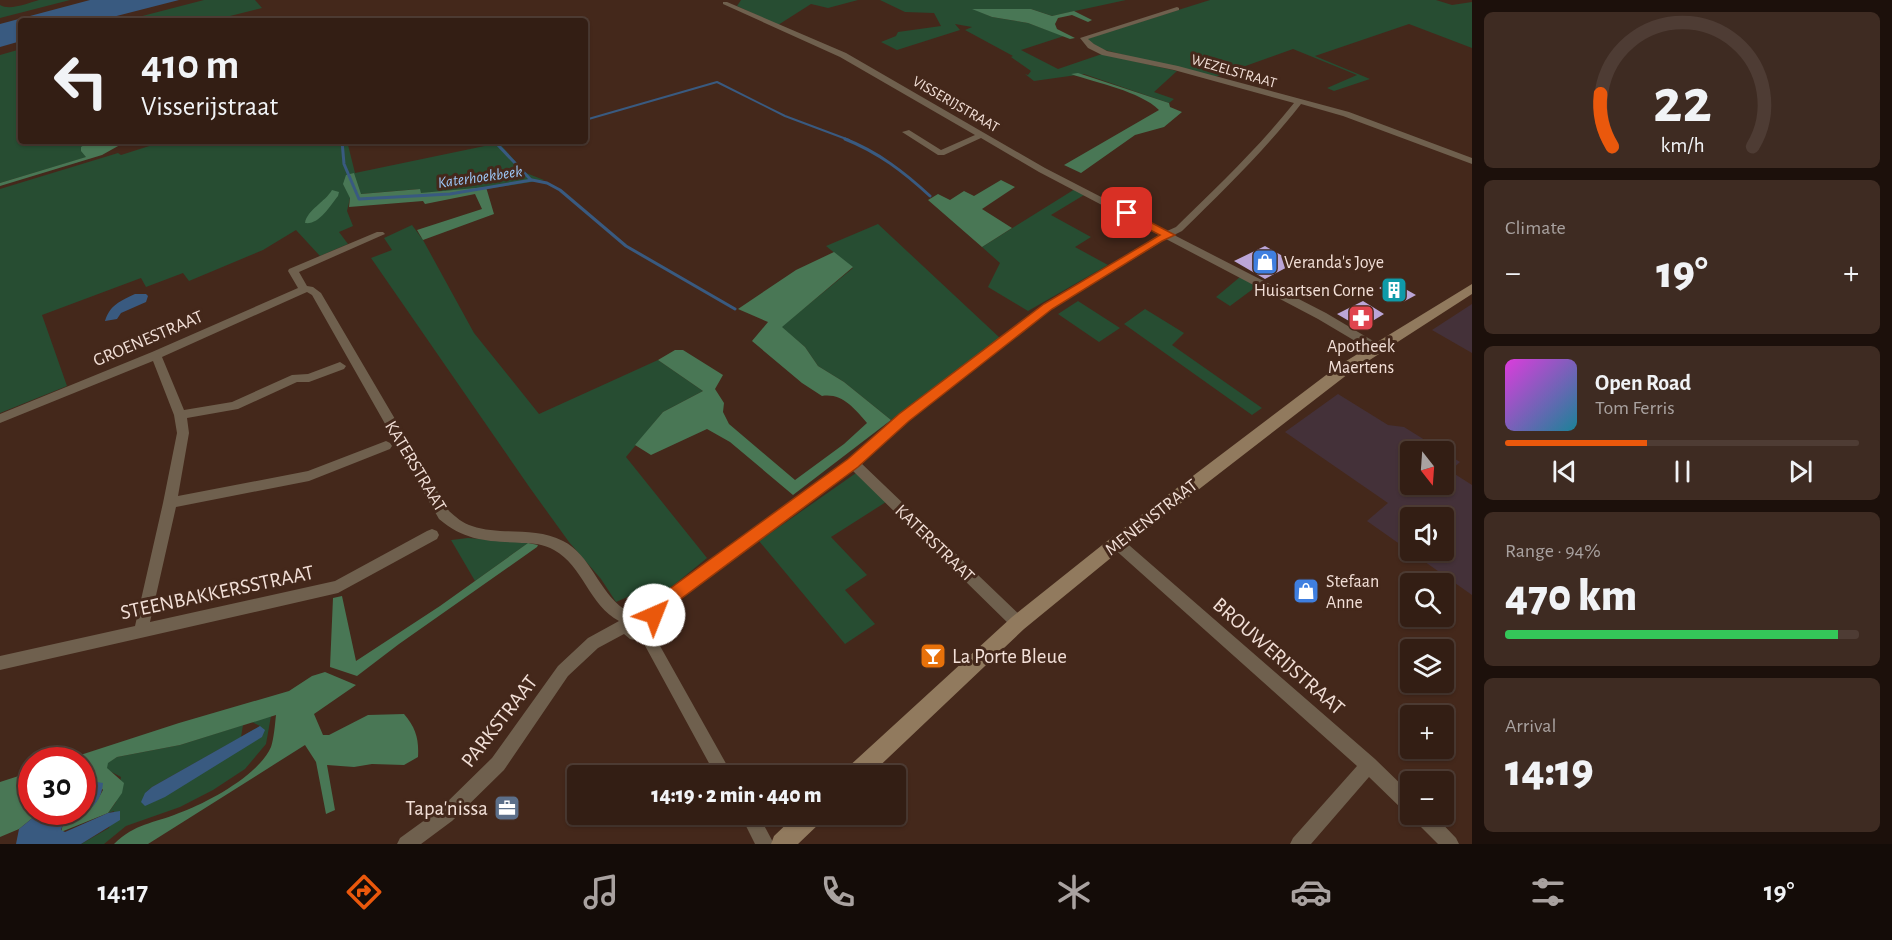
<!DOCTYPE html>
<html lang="en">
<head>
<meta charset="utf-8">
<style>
	body { margin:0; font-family:"Alegreya Sans",sans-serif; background:#3e2b22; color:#f1f3f6; height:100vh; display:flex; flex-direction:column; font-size:22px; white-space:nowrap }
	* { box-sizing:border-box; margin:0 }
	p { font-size:20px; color:#a9a2a0 }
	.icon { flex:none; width:33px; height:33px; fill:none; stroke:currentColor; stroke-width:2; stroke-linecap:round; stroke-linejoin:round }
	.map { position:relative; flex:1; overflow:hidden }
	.side { display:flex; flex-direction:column; gap:12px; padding:12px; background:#1c100b; width:420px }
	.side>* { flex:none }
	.guide { position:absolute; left:18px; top:18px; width:570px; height:126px; border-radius:6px; box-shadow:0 2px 4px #0004,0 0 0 2px #4e3c34; background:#331e14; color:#f1f3f6; overflow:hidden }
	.needle { width:39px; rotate:163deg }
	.fabs { position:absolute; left:1400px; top:441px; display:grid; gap:12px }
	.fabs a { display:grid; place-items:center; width:54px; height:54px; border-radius:6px; background:#331e14; box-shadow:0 2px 4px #0004,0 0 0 2px #4e3c34; font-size:30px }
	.speed { position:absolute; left:18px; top:747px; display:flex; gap:12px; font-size:30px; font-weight:700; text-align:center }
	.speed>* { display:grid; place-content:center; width:78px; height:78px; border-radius:50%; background:#331e14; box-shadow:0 2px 4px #0004,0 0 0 2px #4e3c34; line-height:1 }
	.speed .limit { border:9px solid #d22; background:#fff; color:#111 }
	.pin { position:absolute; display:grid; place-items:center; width:51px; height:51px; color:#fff; margin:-26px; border-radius:12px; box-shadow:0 3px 9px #0006 }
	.me { position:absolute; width:66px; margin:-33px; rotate:44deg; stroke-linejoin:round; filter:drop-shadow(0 0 4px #0008) }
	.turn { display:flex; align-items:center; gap:21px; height:126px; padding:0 24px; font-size:27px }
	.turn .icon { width:78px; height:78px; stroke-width:2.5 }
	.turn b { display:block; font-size:42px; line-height:51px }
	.big { font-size:45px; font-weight:800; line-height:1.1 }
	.side .widget { flex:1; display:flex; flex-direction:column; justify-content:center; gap:9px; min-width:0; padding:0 21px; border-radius:9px; background:#3e2b22 }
	.side .dial { align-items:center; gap:0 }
	.dial svg { height:156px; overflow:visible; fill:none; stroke:#4e3c34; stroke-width:7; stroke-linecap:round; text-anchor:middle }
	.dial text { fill:#f1f3f6; stroke:none }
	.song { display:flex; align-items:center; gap:18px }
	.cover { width:72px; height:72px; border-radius:9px; background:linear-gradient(135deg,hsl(300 70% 55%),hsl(190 70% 35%)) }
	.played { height:6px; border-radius:3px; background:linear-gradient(90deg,#ea580c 40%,#4e3c34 40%) }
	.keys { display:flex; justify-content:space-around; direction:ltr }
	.heat { display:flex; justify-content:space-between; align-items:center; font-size:33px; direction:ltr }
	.charge { height:9px; border-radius:4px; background:linear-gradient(90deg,#34c759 94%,#4e3c34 0) }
	.trip { position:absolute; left:567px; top:765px; width:339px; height:60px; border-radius:6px; background:#331e14; box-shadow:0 2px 4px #0004,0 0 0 2px #4e3c34; font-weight:800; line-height:60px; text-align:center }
	.menu { display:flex; height:96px; justify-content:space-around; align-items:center; background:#140c08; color:#a9a2a0 }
	.menu .icon { width:42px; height:42px }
	.menu .current { color:#ea580c }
	.menu b { font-size:27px; color:#f1f3f6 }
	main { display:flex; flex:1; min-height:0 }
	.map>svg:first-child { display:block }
	.industrial { fill:#443139; fill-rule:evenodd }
	.green { fill:#274d32 }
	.forest { fill:#497755 }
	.water { fill:#395a80 }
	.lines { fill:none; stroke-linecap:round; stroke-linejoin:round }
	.stream-far1 { stroke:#395a80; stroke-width:2 }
	.stream { stroke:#395a80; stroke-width:3 }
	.building { fill:#bba5d7 }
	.street { fill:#6f604e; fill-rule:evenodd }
	.secondary { fill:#917a5e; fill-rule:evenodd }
	.route { fill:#ea580c; stroke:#983908; stroke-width:1.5 }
	.labels { text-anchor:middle; stroke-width:6; stroke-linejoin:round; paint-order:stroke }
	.far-street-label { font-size:15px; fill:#f2dfd7; stroke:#44281b }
	.far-water-label { font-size:16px; font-style:italic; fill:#9dc7f8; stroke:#44281b }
	.poi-label { font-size:18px; fill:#f2dfd7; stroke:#44281b; text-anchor:start }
	.street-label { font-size:18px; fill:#f2dfd7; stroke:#44281b }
	.near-street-label { font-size:21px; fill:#f2dfd7; stroke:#44281b }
	.near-poi-label { font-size:21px; fill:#f2dfd7; stroke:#44281b; text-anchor:start }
</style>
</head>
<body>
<main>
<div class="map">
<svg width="1472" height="844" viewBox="0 0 1472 844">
	<rect width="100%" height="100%" fill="#44281b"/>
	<path class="industrial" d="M1472,304V353L1432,330Z
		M1338,394L1388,425L1404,427L1460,462L1450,471L1472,485V595L1367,521L1388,503L1285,432ZM1410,452H1443V484H1410ZM1410,518H1443V550H1410Z"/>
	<path class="green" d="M39,0H70L0,18V5C10,11 28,3 39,0Z
		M204,0H255L262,8L210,21H123Z
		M741,0H858L828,8L811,4L778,25L737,6Z
		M880,0H1126L1052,16L1031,9H974L992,17L1028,23L1064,36L1021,50L1058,69L1102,54L1177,71L1154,92L1174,99L1169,103L1084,74L1034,81L1025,74L1028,75L1031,71L1011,57L1013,56L965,30L972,27L955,24L960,30L897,50L881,42L896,36L898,32L941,26L934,13L905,12Z
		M1210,0H1436L1452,5L1472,2V48L1409,24L1315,56L1370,79L1334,91L1327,88L1357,75L1293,49L1212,78L1101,49L1086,39Z
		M21,49V141H90L87,142V157L0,183V55Z
		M165,141H347L355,173L499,143L526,173L544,180L487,189L486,187L420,194L419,189L361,194L350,198L347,211L353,226L339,232L348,244L320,256L296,230L263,250L189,281L183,273L146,287L141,278L42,315L67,386L0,413V189L118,153L121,155Z
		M1075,189L1084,195L1051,215L1091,237L1075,247L1108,265L1028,311L988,287L1000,263L982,247Z
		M878,224L1000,338L891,420L844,382L818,366L805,347L781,327L853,268L826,246Z
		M412,225L423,240L474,333L539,414L658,360L703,391L663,412L626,457L707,558L658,598L646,602L632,595L616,602L601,579L569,542L530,488L371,258L392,250L384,238Z
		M1240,277L1257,286L1230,306L1216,297Z
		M1078,301L1120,328L1099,342L1058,314Z
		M1145,309L1184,333L1172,345L1262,408L1252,415L1124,324Z
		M856,473L886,502L831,537L867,575L845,590L875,624L845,644L759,541Z
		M468,538L528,543L475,581L451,540Z
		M271,716L266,744L245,769L213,790L180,807L126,826L104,844H81L109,828L114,811L108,813L116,802L121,777L106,769L107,763L117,757L180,745L243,725L241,737L152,787L145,793L260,726L252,722Z"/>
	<path class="forest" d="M972,9H1031L1052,16L1074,11L1092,20L1088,22L1072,15L1058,18L1055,24L1057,29L1075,38L1070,39L1028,23L992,17Z
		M1078,73L1169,103L1170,107L1182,112L1164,127L1135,135L1081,173L1064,165L1159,110C1140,91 1096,83 1071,74Z
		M90,141H127L102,155L0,186V183L86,157L81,151V147Z
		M354,173L361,194L420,189L421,193L486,187L494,214L423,240L417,230L482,209L475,194L425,204L423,201L349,207L350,198L343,184L346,175Z
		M1001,180L1015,187L982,209L1012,228L982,247L928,200L938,194L950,200L964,191L974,196Z
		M332,190L339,192L338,196C329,207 319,225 305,223C307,210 325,202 332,190Z
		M834,252L853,267L782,327L805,347L818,366L844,382L891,420L793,495L730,442L707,429L651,455L635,445L663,412L703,391L658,360L675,350H683L723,375L715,389L724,403L723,412L729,424L795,480L844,444L867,423C854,408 842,393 822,396L802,383L752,341L768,322L738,309L796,270Z
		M528,543L538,545L537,547L399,644L357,676L330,667L333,598L342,596L356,661L440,606Z
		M325,672L356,685L314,714L323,735H329L368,715L404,714C416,728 419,739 418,757L404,765L372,764L354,767L327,765L335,810L326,814L316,762L305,745L148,844H114C136,823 152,824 179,813C207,803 259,775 271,747C274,738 275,724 276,715L180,745L117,757L108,763L107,768L124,783L122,793L108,813L61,832L63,824C87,812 90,814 103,790L97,782L83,790L82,760H65L179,723L289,691L312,676Z
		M31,772L32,812H40L19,829L0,837V782Z"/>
	<path class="water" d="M90,0H179L97,21H21V41L0,47V24Z
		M135,294H146L148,296L146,302L121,313L117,319L105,321C110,305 120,301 135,294Z
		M260,726L265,730L262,737L165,797L145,806L141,802L145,793L152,787Z
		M97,782L103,783C101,808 83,814 63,824L61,830L65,832L108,813L120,811V820L81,844H16L19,829L40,812H82L83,790Z"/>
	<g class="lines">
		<path class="stream-far1" d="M585,120L717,82L785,116L849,140"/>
		<path class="stream" d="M845,139C878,152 904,172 930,196
			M342,141L344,164L359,199L450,194L532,180L547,183L560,190L626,246L735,309
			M510,141L497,144L531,180"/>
	</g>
	<path class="building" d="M1265,246L1295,263L1265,279L1234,261Z
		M1391,281L1416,295L1403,302L1379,288Z
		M1363,301L1384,314L1361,328L1337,314Z"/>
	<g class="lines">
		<path class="street" d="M723,2H727L846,53L1045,168L1167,231L1176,227C1217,187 1259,147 1294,103L1174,70L1102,55L1088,48L1080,38L1177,7L1179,8V10L1088,39L1094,44L1107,51L1178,66L1349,112L1472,158V164L1343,116L1301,104C1265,150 1224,190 1182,231L1174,235L1326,313L1380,345L1382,348L1380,351H1372L1318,319L1166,239L1052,309L908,421L861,463L1023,618L1025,623L1023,628L1018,630L1013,628L852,470L660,613L662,624L655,637L733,776H716L643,642L630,639L624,634L598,648L568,676L504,770L452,821L421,844H397L400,838L440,809L492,758L558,666L588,638L619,621C589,605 583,566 554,550C544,544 532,543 522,543C489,541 466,542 439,519L312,295L307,292L162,357L184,410L232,402L292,375L308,374L340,362L346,366L344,369L309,382H297L238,409L187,418L189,433L178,496L308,471L386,441L390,443L392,446L390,449L309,481L176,507L150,622L335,581L427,531L432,529L437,531L439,535L437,539L338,593L0,670V656L135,626L163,503L177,433L174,415L153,361L0,423V414L152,352L298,288L288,271L289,269L377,232H383L385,234L299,272L307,286L313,287L321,293L449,511C456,517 462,523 472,526C501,536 534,526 563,541C591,555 598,591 624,609C631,600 640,599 651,603L849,460L900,415L1044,305L1159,235L1039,172L981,138L944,155H938L902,132L909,130L941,150L975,135L840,57L723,4ZM639,613H643L648,617V624L643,628H639L634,624V617Z
			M1117,537L1122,539L1375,759L1410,793V814L1404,811L1369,777L1311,844H1290L1293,838L1357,766L1112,547L1110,543L1112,539Z
			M740,814H758L774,844H755Z
			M1412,814H1433L1456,838L1459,844H1438L1414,820Z"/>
		<path class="secondary" d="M1472,284V294L1348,374L1123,548L1024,629L869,776H843L846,769L1012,617L1111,538L1338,366Z
			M797,814H824L821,822L798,844H771L774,836Z"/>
	</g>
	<path class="route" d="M1127,210L1175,235L1162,241L1052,309L909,421L858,467L662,613L660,620L654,622L648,620L643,611L646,606L848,459L899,414L1044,304L1160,235L1123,216L1121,213Z"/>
	<defs>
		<g id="shop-square" transform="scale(1.35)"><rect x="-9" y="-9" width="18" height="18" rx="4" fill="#3f7fe0" stroke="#44281b"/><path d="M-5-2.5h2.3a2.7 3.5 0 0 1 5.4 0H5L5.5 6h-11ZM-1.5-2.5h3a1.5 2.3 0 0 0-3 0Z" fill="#fff"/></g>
		<g id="building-square" transform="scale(1.35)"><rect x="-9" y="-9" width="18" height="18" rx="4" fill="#0f9aa8" stroke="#44281b"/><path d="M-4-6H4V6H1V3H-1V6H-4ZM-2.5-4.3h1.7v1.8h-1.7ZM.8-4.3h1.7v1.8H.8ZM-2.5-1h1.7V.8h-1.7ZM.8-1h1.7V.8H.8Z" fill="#fff"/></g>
		<g id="pharmacy-square" transform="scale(1.35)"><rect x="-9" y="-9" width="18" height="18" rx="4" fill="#e0444e" stroke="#44281b"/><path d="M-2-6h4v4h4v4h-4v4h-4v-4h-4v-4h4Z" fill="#fff"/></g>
		<g id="bar-square" transform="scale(1.35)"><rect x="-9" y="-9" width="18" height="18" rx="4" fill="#e8710a" stroke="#44281b"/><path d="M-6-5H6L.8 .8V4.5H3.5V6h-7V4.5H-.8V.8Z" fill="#fff"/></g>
		<g id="office-square" transform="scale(1.35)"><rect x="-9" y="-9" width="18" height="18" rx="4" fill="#5c6f8a" stroke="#44281b"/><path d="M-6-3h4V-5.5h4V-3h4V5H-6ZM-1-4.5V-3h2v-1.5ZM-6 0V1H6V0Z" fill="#fff"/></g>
	</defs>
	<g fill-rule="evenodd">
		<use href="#shop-square" x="1265" y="262"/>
		<use href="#building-square" x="1394" y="290"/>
		<use href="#pharmacy-square" x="1361" y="318"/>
		<use href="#shop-square" x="1306" y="591"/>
		<use href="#bar-square" x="933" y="656"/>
		<use href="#office-square" x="507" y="808"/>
	</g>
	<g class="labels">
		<g class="far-street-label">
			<text transform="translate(1234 71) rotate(16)" y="5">WEZELSTRAAT</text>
			<text transform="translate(956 104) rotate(30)" y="5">VISSERIJSTRAAT</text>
		</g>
		<g class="far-water-label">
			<text transform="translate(480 176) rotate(-8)" y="6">Katerhoekbeek</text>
		</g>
		<g class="poi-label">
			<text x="1284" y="268">Veranda's Joye</text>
			<text x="1374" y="296" text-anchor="end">Huisartsen Corne</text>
			<text x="1361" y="352" text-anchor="middle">Apotheek<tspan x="1361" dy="21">Maertens</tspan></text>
			<text x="1326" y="587">Stefaan<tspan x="1326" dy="21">Anne</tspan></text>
		</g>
		<g class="street-label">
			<text transform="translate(148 338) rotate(-23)" y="6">GROENESTRAAT</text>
			<text transform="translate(416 466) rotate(59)" y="6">KATERSTRAAT</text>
			<text transform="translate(1151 517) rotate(-38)" y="6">MENENSTRAAT</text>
			<text transform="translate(935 543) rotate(44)" y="6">KATERSTRAAT</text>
		</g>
		<g class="near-street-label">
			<text transform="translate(217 592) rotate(-12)" y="7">STEENBAKKERSSTRAAT</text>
			<text transform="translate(1279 656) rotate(41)" y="7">BROUWERIJSTRAAT</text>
			<text transform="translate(499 721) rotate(-52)" y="7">PARKSTRAAT</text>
		</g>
		<g class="near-poi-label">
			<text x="952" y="663">La Porte Bleue</text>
			<text x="488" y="815" text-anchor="end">Tapa'nissa</text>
		</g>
	</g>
</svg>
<div class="fabs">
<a><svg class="needle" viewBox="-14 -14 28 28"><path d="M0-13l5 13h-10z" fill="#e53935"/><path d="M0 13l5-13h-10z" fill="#a9a2a0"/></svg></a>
<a><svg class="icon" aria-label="sound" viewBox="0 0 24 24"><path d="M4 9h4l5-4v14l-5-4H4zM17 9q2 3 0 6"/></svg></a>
<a><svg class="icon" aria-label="search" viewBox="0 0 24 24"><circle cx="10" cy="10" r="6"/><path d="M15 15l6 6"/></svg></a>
<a><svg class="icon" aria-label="layers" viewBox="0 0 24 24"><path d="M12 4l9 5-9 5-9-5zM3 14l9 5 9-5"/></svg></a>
<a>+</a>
<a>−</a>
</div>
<div class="speed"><div class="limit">30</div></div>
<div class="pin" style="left:1127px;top:213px;background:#d93025"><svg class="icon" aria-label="arrive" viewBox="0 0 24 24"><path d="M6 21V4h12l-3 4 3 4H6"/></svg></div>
<svg class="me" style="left:654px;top:615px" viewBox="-20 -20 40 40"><circle r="19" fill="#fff"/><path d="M0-13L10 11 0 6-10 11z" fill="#ea580c"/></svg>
<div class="trip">14:19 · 2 min · 440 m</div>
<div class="guide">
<div class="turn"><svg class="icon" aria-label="left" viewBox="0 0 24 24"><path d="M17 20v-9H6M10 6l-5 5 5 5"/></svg><div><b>410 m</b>Visserijstraat</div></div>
</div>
</div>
<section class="side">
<div class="widget dial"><svg viewBox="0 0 100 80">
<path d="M14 69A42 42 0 1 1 86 69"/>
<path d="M14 69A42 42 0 0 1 8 42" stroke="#ea580c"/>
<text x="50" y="56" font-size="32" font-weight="700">22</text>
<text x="50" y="72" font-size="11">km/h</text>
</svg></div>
<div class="widget"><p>Climate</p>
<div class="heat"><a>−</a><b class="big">19°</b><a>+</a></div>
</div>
<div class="widget">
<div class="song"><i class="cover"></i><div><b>Open Road</b><p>Tom Ferris</p></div></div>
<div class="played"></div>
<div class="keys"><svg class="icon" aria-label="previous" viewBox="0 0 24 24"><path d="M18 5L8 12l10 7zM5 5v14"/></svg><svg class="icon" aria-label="pause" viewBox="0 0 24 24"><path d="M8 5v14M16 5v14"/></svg><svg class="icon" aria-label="next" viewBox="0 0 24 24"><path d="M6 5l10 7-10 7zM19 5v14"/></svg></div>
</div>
<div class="widget"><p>Range · 94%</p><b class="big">470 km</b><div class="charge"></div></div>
<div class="widget"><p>Arrival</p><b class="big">14:19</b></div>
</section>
</main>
<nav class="menu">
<b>14:17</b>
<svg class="icon current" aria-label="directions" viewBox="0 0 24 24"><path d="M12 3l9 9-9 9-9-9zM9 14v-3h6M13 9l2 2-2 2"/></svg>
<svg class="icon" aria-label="music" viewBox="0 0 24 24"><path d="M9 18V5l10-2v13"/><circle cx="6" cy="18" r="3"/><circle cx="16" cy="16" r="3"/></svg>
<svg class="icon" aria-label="phone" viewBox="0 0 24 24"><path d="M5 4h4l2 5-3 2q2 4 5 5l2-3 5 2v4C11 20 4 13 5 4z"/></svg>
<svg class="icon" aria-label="climate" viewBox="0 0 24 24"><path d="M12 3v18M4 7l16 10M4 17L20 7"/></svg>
<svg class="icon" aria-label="car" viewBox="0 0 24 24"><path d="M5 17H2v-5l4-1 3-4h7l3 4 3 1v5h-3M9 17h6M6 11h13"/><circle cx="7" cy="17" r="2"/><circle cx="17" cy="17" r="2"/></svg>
<svg class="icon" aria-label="filters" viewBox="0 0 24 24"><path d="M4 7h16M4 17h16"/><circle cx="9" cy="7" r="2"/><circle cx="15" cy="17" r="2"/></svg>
<b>19°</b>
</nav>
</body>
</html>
